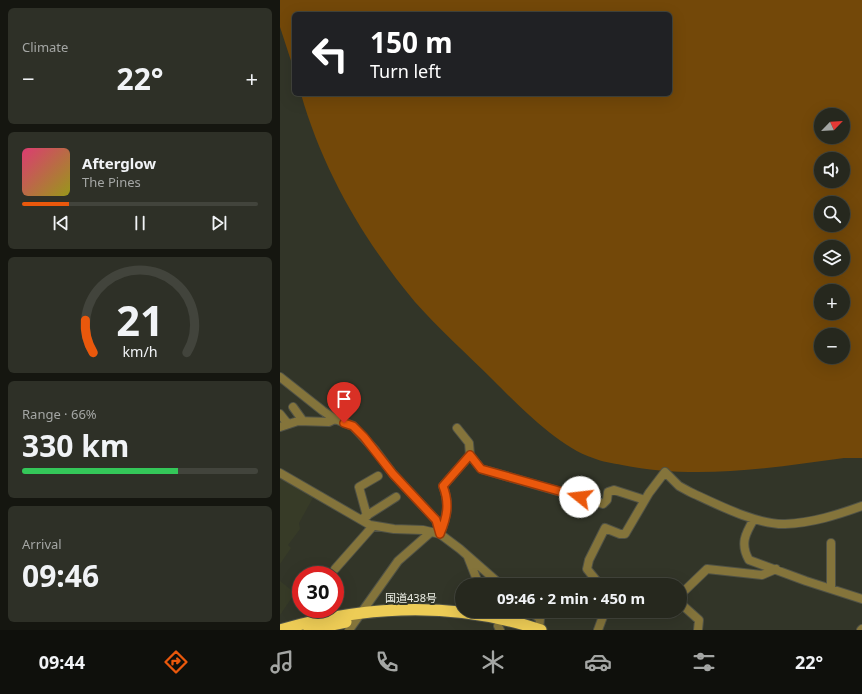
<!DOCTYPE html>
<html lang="en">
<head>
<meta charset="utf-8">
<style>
	body { margin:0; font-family:"Noto Sans","Noto Sans JP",sans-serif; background:#2e3027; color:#f1f3f6; height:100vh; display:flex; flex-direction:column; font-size:15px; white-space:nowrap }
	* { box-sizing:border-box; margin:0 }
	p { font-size:13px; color:#a4a6a4 }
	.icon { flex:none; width:22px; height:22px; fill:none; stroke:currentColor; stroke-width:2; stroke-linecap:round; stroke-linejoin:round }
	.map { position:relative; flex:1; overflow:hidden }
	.details { display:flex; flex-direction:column; gap:8px; padding:8px; background:#151610; width:280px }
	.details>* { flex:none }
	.hud { position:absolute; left:12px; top:12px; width:380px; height:84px; border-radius:6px; box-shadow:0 4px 16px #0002,0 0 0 1px #42443c; background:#202124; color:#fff; overflow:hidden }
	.needle { width:26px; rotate:65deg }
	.tools { position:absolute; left:534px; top:108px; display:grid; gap:8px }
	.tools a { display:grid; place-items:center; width:36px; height:36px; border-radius:50%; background:#26281e; box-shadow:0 4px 16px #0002,0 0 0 1px #42443c; font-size:20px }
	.speed { position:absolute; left:12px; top:566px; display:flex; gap:8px; font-size:20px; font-weight:700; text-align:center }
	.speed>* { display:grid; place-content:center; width:52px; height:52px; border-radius:50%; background:#26281e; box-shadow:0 4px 16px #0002,0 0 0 1px #42443c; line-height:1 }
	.speed .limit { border:6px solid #d22; background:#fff; color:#111 }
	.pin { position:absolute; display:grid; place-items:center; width:34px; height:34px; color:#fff; margin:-41px -17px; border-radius:50% 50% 50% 0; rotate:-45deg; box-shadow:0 0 4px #0007 }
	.pin .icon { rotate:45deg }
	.me { position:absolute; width:44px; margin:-22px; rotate:286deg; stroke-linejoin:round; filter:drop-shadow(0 0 3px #0008) }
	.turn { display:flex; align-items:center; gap:14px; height:84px; padding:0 12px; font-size:18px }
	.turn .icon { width:52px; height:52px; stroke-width:2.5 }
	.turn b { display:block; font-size:28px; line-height:34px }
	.big { font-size:30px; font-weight:700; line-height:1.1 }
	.details .widget { flex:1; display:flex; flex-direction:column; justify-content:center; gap:6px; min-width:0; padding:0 14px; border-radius:6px; background:#2e3027 }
	.details .dial { align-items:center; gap:0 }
	.dial svg { height:104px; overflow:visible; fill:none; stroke:#42443c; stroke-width:7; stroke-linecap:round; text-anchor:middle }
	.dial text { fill:#f1f3f6; stroke:none }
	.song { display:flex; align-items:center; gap:12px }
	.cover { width:48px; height:48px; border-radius:6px; background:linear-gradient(135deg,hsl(340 70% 55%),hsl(60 70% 35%)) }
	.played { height:4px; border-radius:2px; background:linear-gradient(90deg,#ea580c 20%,#42443c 20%) }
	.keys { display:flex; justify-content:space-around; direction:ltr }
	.heat { display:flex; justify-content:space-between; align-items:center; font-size:22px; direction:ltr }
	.charge { height:6px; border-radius:3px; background:linear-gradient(90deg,#34c759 66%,#42443c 0) }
	.trip { position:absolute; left:175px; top:578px; width:232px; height:40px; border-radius:20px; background:#26281e; box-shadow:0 4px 16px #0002,0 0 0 1px #42443c; font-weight:700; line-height:40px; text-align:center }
	.menu { display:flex; height:64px; justify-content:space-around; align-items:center; background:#0f100c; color:#a4a6a4 }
	.menu .icon { width:28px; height:28px }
	.menu .on { color:#ea580c }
	.menu b { font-size:18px; color:#f1f3f6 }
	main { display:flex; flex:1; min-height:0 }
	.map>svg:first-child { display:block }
	.built { fill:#373b27 }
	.green { fill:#734809; fill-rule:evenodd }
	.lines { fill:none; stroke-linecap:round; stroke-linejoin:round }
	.minor-casing { stroke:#505246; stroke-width:10 }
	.highway-casing { stroke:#505246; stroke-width:13 }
	.minor { stroke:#84743b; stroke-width:8 }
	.highway { stroke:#edcc56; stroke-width:11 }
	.route-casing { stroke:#983908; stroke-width:10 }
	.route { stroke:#ea580c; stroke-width:7 }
	.labels { text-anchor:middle; stroke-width:4; stroke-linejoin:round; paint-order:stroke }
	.street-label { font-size:11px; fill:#ebede4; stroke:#323528 }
</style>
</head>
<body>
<main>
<section class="details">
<div class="widget"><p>Climate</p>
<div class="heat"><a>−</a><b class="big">22°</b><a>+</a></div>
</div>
<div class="widget">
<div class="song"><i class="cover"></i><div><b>Afterglow</b><p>The Pines</p></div></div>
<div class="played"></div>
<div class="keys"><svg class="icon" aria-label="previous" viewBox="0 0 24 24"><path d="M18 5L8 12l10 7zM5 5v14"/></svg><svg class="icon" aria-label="pause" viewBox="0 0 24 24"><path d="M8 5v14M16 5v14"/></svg><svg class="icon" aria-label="next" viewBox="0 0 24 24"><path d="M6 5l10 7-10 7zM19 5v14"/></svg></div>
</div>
<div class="widget dial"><svg viewBox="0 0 100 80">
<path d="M14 69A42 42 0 1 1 86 69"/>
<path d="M14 69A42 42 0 0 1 8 44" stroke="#ea580c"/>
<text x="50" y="56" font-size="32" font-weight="700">21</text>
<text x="50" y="72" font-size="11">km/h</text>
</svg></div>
<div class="widget"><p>Range · 66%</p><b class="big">330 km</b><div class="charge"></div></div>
<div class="widget"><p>Arrival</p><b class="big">09:46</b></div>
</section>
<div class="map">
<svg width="582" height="630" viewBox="0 0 582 630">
	<rect width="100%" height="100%" fill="#323528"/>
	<path class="built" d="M0,475L34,496L19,523L20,529L8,545L11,548L0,564Z
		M0,581L15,593L0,615Z"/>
	<path class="green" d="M0,0H582V458H564C491,468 416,480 342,465C333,463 322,462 313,458C279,447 238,405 213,380C187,354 159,329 135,302C84,241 43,171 21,94H390V14H14V70L0,27ZM541,115H563V137H541ZM541,159H563V181H541ZM541,203H563V225H541ZM541,247H563V269H541ZM541,291H563V313H541ZM541,335H563V357H541Z"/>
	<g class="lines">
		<g class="minor-casing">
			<path id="minor" d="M0,377L43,411L55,419L73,426L95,450L113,474L156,520L160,534
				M13,407L23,421
				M0,414L8,424
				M0,427L18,421L49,422L55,419
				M177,428L189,443L190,455L201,469L323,504L327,500L328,492L334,490L365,500
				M0,473L90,525L114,529L143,530L160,534L180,549L221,585
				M87,516L79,487L98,476
				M83,518L116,497
				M474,519C465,534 460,544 469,560L526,581L582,599
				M160,534C167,516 170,504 163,486L190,455
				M551,543V589
				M188,557L199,585
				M55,569L93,526
				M320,585L307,569L309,560L325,528L340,534H345L369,493L385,472L399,486L410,492C436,504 477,525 505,524C532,523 557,515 582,506
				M55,593L58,589
				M400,595L427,569L482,575L496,569
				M400,603L419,620L418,630
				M43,609L51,617
				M250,611L260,619L259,630
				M218,626L220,630
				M69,630L118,561L151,532
				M318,630L325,611
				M581,630L582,629"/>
		</g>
		<g class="highway-casing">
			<path id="highway" d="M0,630C86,605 175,601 261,630
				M29,630L66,622"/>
		</g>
		<use href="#minor" class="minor"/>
		<use href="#highway" class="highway"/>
	</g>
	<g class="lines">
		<g class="route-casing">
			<path id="route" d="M64,423L73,426L84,437L113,474L156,520L160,534C167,517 170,504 163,486L190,455L201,469L300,497"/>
		</g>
		<use href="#route" class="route"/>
	</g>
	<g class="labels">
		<g class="street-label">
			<text x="131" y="602">国道438号</text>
		</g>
	</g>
</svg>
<div class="tools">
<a><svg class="needle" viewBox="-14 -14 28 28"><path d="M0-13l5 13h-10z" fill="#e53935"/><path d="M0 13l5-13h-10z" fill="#a4a6a4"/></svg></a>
<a><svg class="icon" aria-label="sound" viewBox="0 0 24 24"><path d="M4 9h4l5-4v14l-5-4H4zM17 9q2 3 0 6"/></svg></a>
<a><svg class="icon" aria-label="search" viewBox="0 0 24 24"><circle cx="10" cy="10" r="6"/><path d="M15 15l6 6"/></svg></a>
<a><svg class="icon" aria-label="layers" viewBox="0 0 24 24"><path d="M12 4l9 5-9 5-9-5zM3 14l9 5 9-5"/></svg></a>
<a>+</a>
<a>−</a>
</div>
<div class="speed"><div class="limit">30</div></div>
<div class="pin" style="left:64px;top:423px;background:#d93025"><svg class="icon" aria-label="arrive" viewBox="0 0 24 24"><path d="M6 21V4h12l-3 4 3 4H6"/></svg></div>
<svg class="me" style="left:300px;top:497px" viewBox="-20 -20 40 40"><circle r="19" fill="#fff"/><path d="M0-13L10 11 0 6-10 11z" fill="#ea580c"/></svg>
<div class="trip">09:46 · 2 min · 450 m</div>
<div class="hud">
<div class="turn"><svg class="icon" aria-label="left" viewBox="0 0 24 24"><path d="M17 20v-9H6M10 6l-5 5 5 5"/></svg><div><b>150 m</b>Turn left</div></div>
</div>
</div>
</main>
<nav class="menu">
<b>09:44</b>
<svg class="icon on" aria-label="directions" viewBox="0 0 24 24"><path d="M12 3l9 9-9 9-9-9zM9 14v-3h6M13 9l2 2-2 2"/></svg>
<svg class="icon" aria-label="music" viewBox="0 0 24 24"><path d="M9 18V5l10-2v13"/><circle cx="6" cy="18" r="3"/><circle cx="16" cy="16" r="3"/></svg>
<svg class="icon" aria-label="phone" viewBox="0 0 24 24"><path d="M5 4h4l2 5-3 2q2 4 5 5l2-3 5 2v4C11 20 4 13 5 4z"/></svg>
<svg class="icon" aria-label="climate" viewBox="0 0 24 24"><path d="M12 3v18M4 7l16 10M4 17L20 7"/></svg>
<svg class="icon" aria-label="car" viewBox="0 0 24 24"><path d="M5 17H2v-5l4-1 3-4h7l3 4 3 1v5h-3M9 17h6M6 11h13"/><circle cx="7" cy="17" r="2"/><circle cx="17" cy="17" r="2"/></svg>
<svg class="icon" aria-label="filters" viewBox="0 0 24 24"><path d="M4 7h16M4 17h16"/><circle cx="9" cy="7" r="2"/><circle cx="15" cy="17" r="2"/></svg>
<b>22°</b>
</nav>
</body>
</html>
